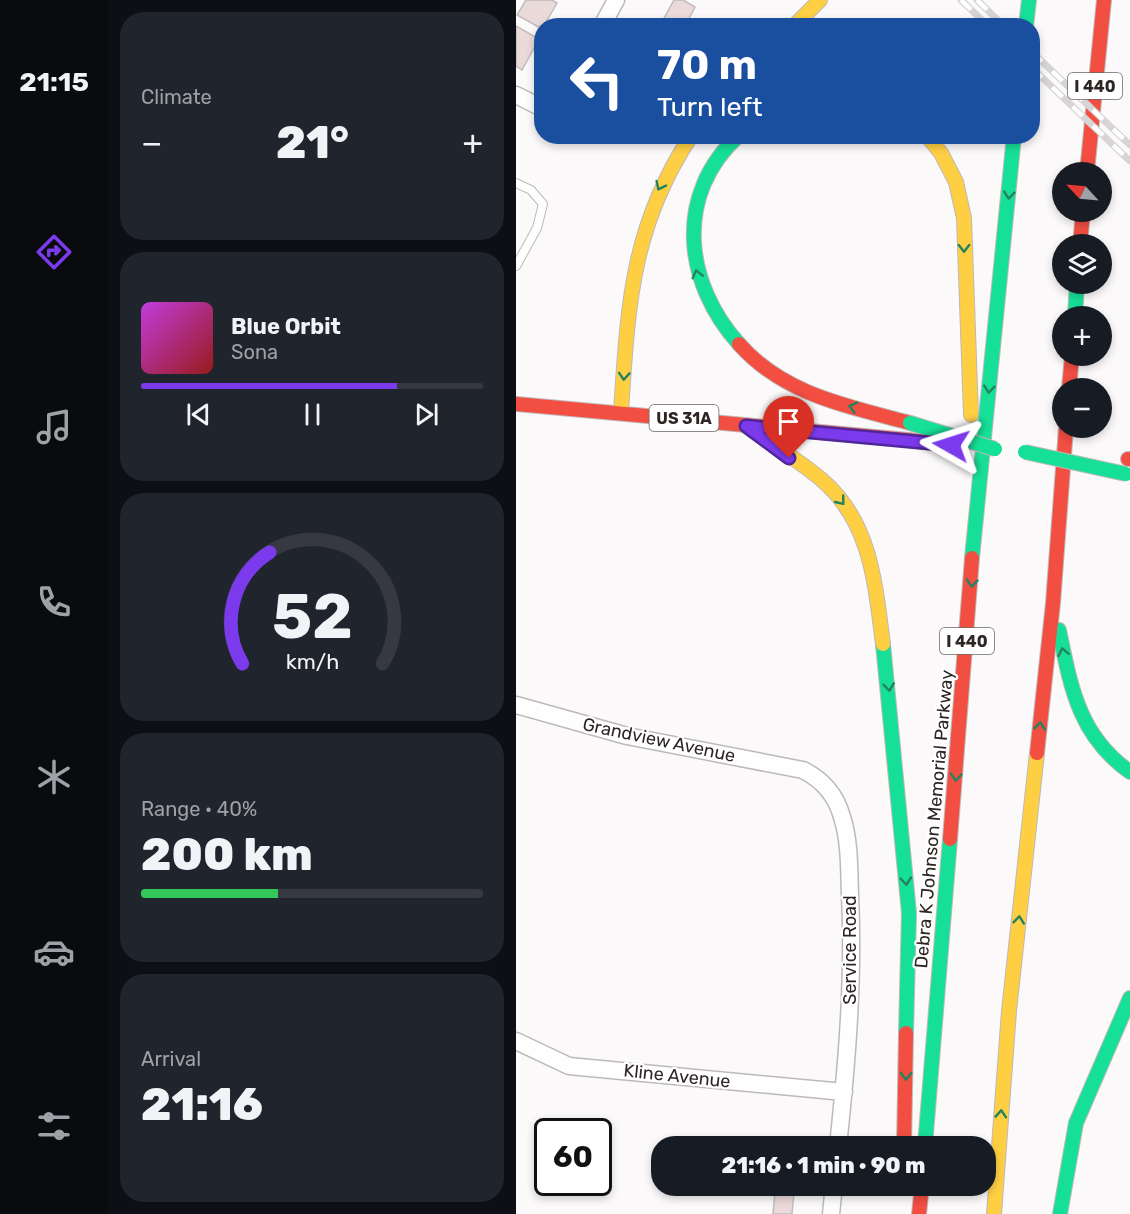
<!DOCTYPE html>
<html lang="en">
<head>
<meta charset="utf-8">
<style>
	body { margin:0; font-family:Rubik,sans-serif; background:#20242c; color:#f1f3f6; height:100vh; display:flex; flex-direction:column; font-size:22px; white-space:nowrap }
	* { box-sizing:border-box; margin:0 }
	p { font-size:20px; color:#9ea1a6 }
	.icon { flex:none; width:33px; height:33px; fill:none; stroke:currentColor; stroke-width:2; stroke-linecap:round; stroke-linejoin:round }
	.map { position:relative; flex:1; overflow:hidden }
	.panel { display:flex; flex-direction:column; gap:12px; padding:12px; background:#0d0f14; width:408px }
	.panel>* { flex:none }
	.top-card { position:absolute; left:18px; top:18px; width:506px; height:126px; border-radius:24px; box-shadow:0 3px 9px #0003; background:#1a4fa0; color:#fff; overflow:hidden }
	.needle { width:39px; rotate:296deg }
	.tools { position:absolute; left:536px; top:162px; display:grid; gap:12px }
	.tools a { display:grid; place-items:center; width:60px; height:60px; border-radius:50%; background:#171b24; box-shadow:0 3px 9px #0003; font-size:30px }
	.speed { position:absolute; left:18px; top:1118px; display:flex; gap:12px; font-size:30px; font-weight:700; text-align:center }
	.speed>* { display:grid; place-content:center; width:78px; height:78px; border-radius:50%; background:#171b24; box-shadow:0 3px 9px #0003; line-height:1 }
	.speed .limit { border:3px solid #111; border-radius:9px; background:#fff; color:#111 }
	.pin { position:absolute; display:grid; place-items:center; width:51px; height:51px; color:#fff; margin:-62px -26px; border-radius:50% 50% 50% 0; rotate:-45deg; box-shadow:0 0 6px #0007 }
	.pin .icon { rotate:45deg }
	.me { position:absolute; width:66px; margin:-33px; rotate:276deg; stroke-linejoin:round; filter:drop-shadow(0 0 4px #0008) }
	.turn { display:flex; align-items:center; gap:21px; height:126px; padding:0 24px; font-size:27px }
	.turn .icon { width:78px; height:78px; stroke-width:2.5 }
	.turn b { display:block; font-size:42px; line-height:51px }
	.big { font-size:45px; font-weight:800; line-height:1.1 }
	.panel .tile { flex:1; display:flex; flex-direction:column; justify-content:center; gap:9px; min-width:0; padding:0 21px; border-radius:24px; background:#20242c }
	.panel .dial { align-items:center; gap:0 }
	.dial svg { height:156px; overflow:visible; fill:none; stroke:#363941; stroke-width:7; stroke-linecap:round; text-anchor:middle }
	.dial text { fill:#f1f3f6; stroke:none }
	.song { display:flex; align-items:center; gap:18px }
	.cover { width:72px; height:72px; border-radius:9px; background:linear-gradient(135deg,hsl(290 70% 55%),hsl(0 70% 35%)) }
	.played { height:6px; border-radius:3px; background:linear-gradient(90deg,#7c3aed 75%,#363941 75%) }
	.keys { display:flex; justify-content:space-around; direction:ltr }
	.heat { display:flex; justify-content:space-between; align-items:center; font-size:33px; direction:ltr }
	.charge { height:9px; border-radius:4px; background:linear-gradient(90deg,#34c759 40%,#363941 0) }
	.trip { position:absolute; left:135px; top:1136px; width:345px; height:60px; border-radius:24px; background:#171b24; box-shadow:0 3px 9px #0003; font-weight:800; line-height:60px; text-align:center }
	main { display:flex; flex:1; min-height:0 }
	.dock { display:flex; flex-direction:column; width:108px; justify-content:space-around; align-items:center; background:#090b0e; color:#9ea1a6 }
	.dock .icon { width:42px; height:42px }
	.dock .on { color:#7c3aed }
	.dock b { font-size:27px; color:#f1f3f6 }
	.map>svg:first-child { display:block }
	.building { fill:#eadad9; stroke:#c1bcbc; stroke-width:1.5 }
	.lines { fill:none; stroke-linecap:round; stroke-linejoin:round }
	.lane-casing { stroke:#beb9b9; stroke-width:10 }
	.street-casing { stroke:#beb9b9; stroke-width:19 }
	.fast-casing { stroke:#beb9b9; stroke-width:16 }
	.slow-casing { stroke:#beb9b9; stroke-width:16 }
	.jam-casing { stroke:#beb9b9; stroke-width:16 }
	.lane { stroke:#fefefe; stroke-width:8 }
	.street { stroke:#fefefe; stroke-width:16 }
	.fast { stroke:#16e098; stroke-width:14 }
	.slow { stroke:#ffcf43; stroke-width:14 }
	.jam { stroke:#f24e42; stroke-width:14 }
	.rail-casing { stroke:#d6d4d4; stroke-width:7 }
	.rail { stroke:#fff; stroke-width:4.5; stroke-dasharray:14; stroke-linecap:butt }
	.fast-bridge-casing { stroke:#beb9b9; stroke-width:16; stroke-linecap:butt }
	.jam-bridge-casing { stroke:#beb9b9; stroke-width:16; stroke-linecap:butt }
	.fast-bridge { stroke:#16e098; stroke-width:14 }
	.jam-bridge { stroke:#f24e42; stroke-width:14 }
	.oneway { stroke:#22835e }
	.route-casing { stroke:#51269a; stroke-width:15 }
	.route { stroke:#7c3aed; stroke-width:10 }
	.labels { text-anchor:middle; stroke-width:4.5; stroke-linejoin:round; paint-order:stroke }
	.shield { fill:#fff; stroke:#6d6766; stroke-width:1.5 }
	.shield-label { font-size:16px; font-weight:bold; fill:#2e2625 }
	.street-label { font-size:18px; fill:#2e2625; stroke:#fff }
</style>
</head>
<body>
<main>
<nav class="dock">
<b>21:15</b>
<svg class="icon on" aria-label="directions" viewBox="0 0 24 24"><path d="M12 3l9 9-9 9-9-9zM9 14v-3h6M13 9l2 2-2 2"/></svg>
<svg class="icon" aria-label="music" viewBox="0 0 24 24"><path d="M9 18V5l10-2v13"/><circle cx="6" cy="18" r="3"/><circle cx="16" cy="16" r="3"/></svg>
<svg class="icon" aria-label="phone" viewBox="0 0 24 24"><path d="M5 4h4l2 5-3 2q2 4 5 5l2-3 5 2v4C11 20 4 13 5 4z"/></svg>
<svg class="icon" aria-label="climate" viewBox="0 0 24 24"><path d="M12 3v18M4 7l16 10M4 17L20 7"/></svg>
<svg class="icon" aria-label="car" viewBox="0 0 24 24"><path d="M5 17H2v-5l4-1 3-4h7l3 4 3 1v5h-3M9 17h6M6 11h13"/><circle cx="7" cy="17" r="2"/><circle cx="17" cy="17" r="2"/></svg>
<svg class="icon" aria-label="filters" viewBox="0 0 24 24"><path d="M4 7h16M4 17h16"/><circle cx="9" cy="7" r="2"/><circle cx="15" cy="17" r="2"/></svg>
</nav>
<section class="panel">
<div class="tile"><p>Climate</p>
<div class="heat"><a>−</a><b class="big">21°</b><a>+</a></div>
</div>
<div class="tile">
<div class="song"><i class="cover"></i><div><b>Blue Orbit</b><p>Sona</p></div></div>
<div class="played"></div>
<div class="keys"><svg class="icon" aria-label="previous" viewBox="0 0 24 24"><path d="M18 5L8 12l10 7zM5 5v14"/></svg><svg class="icon" aria-label="pause" viewBox="0 0 24 24"><path d="M8 5v14M16 5v14"/></svg><svg class="icon" aria-label="next" viewBox="0 0 24 24"><path d="M6 5l10 7-10 7zM19 5v14"/></svg></div>
</div>
<div class="tile dial"><svg viewBox="0 0 100 80">
<path d="M14 69A42 42 0 1 1 86 69"/>
<path d="M14 69A42 42 0 0 1 28 12" stroke="#7c3aed"/>
<text x="50" y="56" font-size="32" font-weight="700">52</text>
<text x="50" y="72" font-size="11">km/h</text>
</svg></div>
<div class="tile"><p>Range · 40%</p><b class="big">200 km</b><div class="charge"></div></div>
<div class="tile"><p>Arrival</p><b class="big">21:16</b></div>
</section>
<div class="map">
<svg width="614" height="1214" viewBox="0 0 614 1214">
	<rect width="100%" height="100%" fill="#fbf9f9"/>
	<path class="building" d="M10,0H36L41,3L26,29L1,15Z
		M158,0H167L179,7L169,26H153L146,22Z
		M0,26L23,39L6,70L0,66Z
		M268,1142L287,1144V1146H267Z
		M259,1191L278,1192L276,1214H257Z"/>
	<g class="lines">
		<g class="lane-casing">
			<path id="lane" d="M0,183L15,190L27,204L21,228L0,266"/>
		</g>
		<g class="street-casing">
			<path id="street" d="M86,26L100,0
				M0,95L26,108
				M0,705L111,736L287,770C307,780 320,795 326,817C334,842 333,869 334,895C338,979 331,1062 322,1146
				M0,1041L53,1066L328,1092
				M315,1214L318,1185"/>
		</g>
		<g class="fast-casing">
			<path id="fast" d="M510,26L513,0
				M222,136C158,195 168,283 223,344
				M559,316L561,284
				M456,558L498,136
				M543,630C555,688 563,736 614,772
				M367,644L393,913L390,1033
				M409,1146L434,839
				M544,1214L560,1123L614,998"/>
		</g>
		<g class="slow-casing">
			<path id="slow" d="M278,26L304,0
				M411,136L425,153L440,182L448,218L455,415
				M105,412C112,306 115,227 175,136
				M230,426C255,444 283,460 306,480C355,522 359,583 367,644
				M478,1214L493,1011L521,753"/>
		</g>
		<g class="jam-casing">
			<path id="jam" d="M571,172L588,0
				M564,244L567,212
				M223,344C268,395 332,406 394,423
				M553,388L556,356
				M0,404L392,440
				M612,459H614
				M521,753L537,603L550,428
				M434,839L456,558
				M388,1146L390,1033
				M403,1214L406,1185"/>
		</g>
		<use href="#lane" class="lane"/>
		<use href="#street" class="street"/>
		<use href="#fast" class="fast"/>
		<use href="#slow" class="slow"/>
		<use href="#jam" class="jam"/>
		<g class="rail-casing">
			<path id="rail" d="M445,0L472,26
				M461,0L488,26
				M516,52L614,145
				M516,68L614,161"/>
		</g>
		<use href="#rail" class="rail"/>
		<g class="fast-bridge-casing">
			<path id="fast-bridge" d="M394,423L479,449
				M509,452L610,474"/>
		</g>
		<g class="jam-bridge-casing">
			<path id="jam-bridge" d="M392,440L436,445"/>
		</g>
		<use href="#fast-bridge" class="fast-bridge"/>
		<use href="#jam-bridge" class="jam-bridge"/>
	</g>
	<defs><path id="oneway-chevron" d="M-2-3.5L2.5 0L-2 3.5" fill="none" stroke-width="1.6" stroke-linecap="round" stroke-linejoin="round" transform="scale(1.5)"/></defs>
	<g class="oneway">
		<use href="#oneway-chevron" transform="translate(144 186) rotate(116)"/>
		<use href="#oneway-chevron" transform="translate(493 195) rotate(96)"/>
		<use href="#oneway-chevron" transform="translate(448 248) rotate(89)"/>
		<use href="#oneway-chevron" transform="translate(181 274) rotate(-104)"/>
		<use href="#oneway-chevron" transform="translate(108 376) rotate(94)"/>
		<use href="#oneway-chevron" transform="translate(473 389) rotate(96)"/>
		<use href="#oneway-chevron" transform="translate(337 407) rotate(-165)"/>
		<use href="#oneway-chevron" transform="translate(325 501) rotate(51)"/>
		<use href="#oneway-chevron" transform="translate(456 583) rotate(95)"/>
		<use href="#oneway-chevron" transform="translate(547 652) rotate(-102)"/>
		<use href="#oneway-chevron" transform="translate(373 687) rotate(83)"/>
		<use href="#oneway-chevron" transform="translate(524 726) rotate(-84)"/>
		<use href="#oneway-chevron" transform="translate(440 777) rotate(95)"/>
		<use href="#oneway-chevron" transform="translate(390 881) rotate(85)"/>
		<use href="#oneway-chevron" transform="translate(503 920) rotate(-84)"/>
		<use href="#oneway-chevron" transform="translate(390 1076) rotate(91)"/>
		<use href="#oneway-chevron" transform="translate(485 1114) rotate(-86)"/>
	</g>
	<g class="lines">
		<g class="route-casing">
			<path id="route" d="M273,458L230,426L435,445"/>
		</g>
		<use href="#route" class="route"/>
	</g>
	<g class="labels">
		<g class="shield">
			<rect x="552" y="73" width="54" height="26" rx="4.5"/>
			<rect x="133.5" y="405" width="69" height="26" rx="4.5"/>
			<rect x="424" y="628" width="54" height="26" rx="4.5"/>
		</g>
		<g class="shield-label">
			<text x="579" y="92">I 440</text>
			<text x="168" y="424">US 31A</text>
			<text x="451" y="647">I 440</text>
		</g>
		<g class="street-label">
			<text transform="translate(143 740) rotate(12)" y="6">Grandview Avenue</text>
			<text transform="translate(418 819) rotate(-85)" y="6">Debra K Johnson Memorial Parkway</text>
			<text transform="translate(334 950) rotate(-90)" y="6">Service Road</text>
			<text transform="translate(161 1076) rotate(6)" y="6">Kline Avenue</text>
		</g>
	</g>
</svg>
<div class="tools">
<a><svg class="needle" viewBox="-14 -14 28 28"><path d="M0-13l5 13h-10z" fill="#e53935"/><path d="M0 13l5-13h-10z" fill="#9ea1a6"/></svg></a>
<a><svg class="icon" aria-label="layers" viewBox="0 0 24 24"><path d="M12 4l9 5-9 5-9-5zM3 14l9 5 9-5"/></svg></a>
<a>+</a>
<a>−</a>
</div>
<div class="speed"><div class="limit">60</div></div>
<div class="pin" style="left:273px;top:458px;background:#d93025"><svg class="icon" aria-label="arrive" viewBox="0 0 24 24"><path d="M6 21V4h12l-3 4 3 4H6"/></svg></div>
<svg class="me" style="left:435px;top:445px" viewBox="-20 -20 40 40"><path d="M0-17L14 15 0 8-14 15z" fill="#7c3aed" stroke="#fff" stroke-width="4"/></svg>
<div class="trip">21:16 · 1 min · 90 m</div>
<div class="top-card">
<div class="turn"><svg class="icon" aria-label="left" viewBox="0 0 24 24"><path d="M17 20v-9H6M10 6l-5 5 5 5"/></svg><div><b>70 m</b>Turn left</div></div>
</div>
</div>
</main>
</body>
</html>
